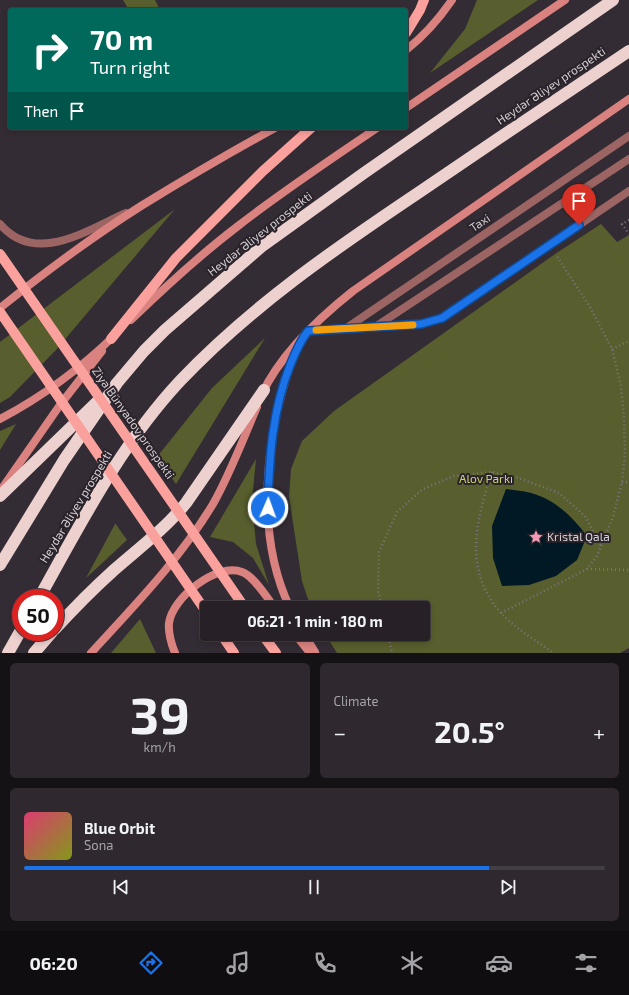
<!DOCTYPE html>
<html lang="en">
<head>
<meta charset="utf-8">
<style>
	body { margin:0; font-family:"Exo 2",sans-serif; background:#2f292f; color:#f1f3f6; height:100vh; display:flex; flex-direction:column; font-size:15px; white-space:nowrap }
	* { box-sizing:border-box; margin:0 }
	p { font-size:13px; color:#a4a3a7 }
	.icon { flex:none; width:22px; height:22px; fill:none; stroke:currentColor; stroke-width:2; stroke-linecap:round; stroke-linejoin:round }
	.map { position:relative; height:653px; overflow:hidden }
	.details { display:flex; flex-direction:column; gap:10px; padding:10px; background:#151215; flex:1 }
	.details>* { flex:none }
	.banner { position:absolute; left:8px; top:8px; width:400px; height:122px; border-radius:4px; box-shadow:0 2px 6px #0003,0 0 0 1px #433e44; background:#00695c; color:#fff; overflow:hidden }
	.speed { position:absolute; left:12px; top:589px; display:flex; gap:8px; font-size:20px; font-weight:700; text-align:center }
	.speed>* { display:grid; place-content:center; width:52px; height:52px; border-radius:50%; background:#272127; box-shadow:0 2px 6px #0003,0 0 0 1px #433e44; line-height:1 }
	.speed .limit { border:6px solid #d22; background:#fff; color:#111 }
	.pin { position:absolute; display:grid; place-items:center; width:34px; height:34px; color:#fff; margin:-41px -17px; border-radius:50% 50% 50% 0; rotate:-45deg; box-shadow:0 0 4px #0007 }
	.pin .icon { rotate:45deg }
	.me { position:absolute; width:44px; margin:-22px; rotate:2deg; stroke-linejoin:round; filter:drop-shadow(0 0 3px #0008) }
	.turn { display:flex; align-items:center; gap:14px; height:84px; padding:0 16px; font-size:18px }
	.turn .icon { width:52px; height:52px; stroke-width:2.5 }
	.turn b { display:block; font-size:28px; line-height:34px }
	.then { display:flex; align-items:center; height:38px; padding:0 16px; background:#0003; gap:8px; font-size:15px }
	.big { font-size:30px; font-weight:700; line-height:1.1 }
	.details .widget { flex:1; display:flex; flex-direction:column; justify-content:center; gap:6px; min-width:0; padding:0 14px; border-radius:6px; background:#2f292f }
	.details .dial { align-items:center; gap:0 }
	.dial b { font-size:52px; line-height:1 }
	.song { display:flex; align-items:center; gap:12px }
	.cover { width:48px; height:48px; border-radius:6px; background:linear-gradient(135deg,hsl(340 70% 55%),hsl(70 70% 35%)) }
	.played { height:4px; border-radius:2px; background:linear-gradient(90deg,#1a73e8 80%,#433e44 80%) }
	.keys { display:flex; justify-content:space-around; direction:ltr }
	.heat { display:flex; justify-content:space-between; align-items:center; font-size:22px; direction:ltr }
	.details .tiles { flex:1; display:grid; gap:10px; grid-template-columns:1fr 1fr }
	.widget:last-child { grid-column:span 2 }
	.trip { position:absolute; left:200px; top:601px; width:230px; height:40px; border-radius:4px; background:#272127; box-shadow:0 2px 6px #0003,0 0 0 1px #433e44; font-weight:700; line-height:40px; text-align:center }
	.tab-bar { display:flex; height:64px; justify-content:space-around; align-items:center; background:#100d10; color:#a4a3a7 }
	.tab-bar .icon { width:28px; height:28px }
	.tab-bar .active { color:#1a73e8 }
	.tab-bar b { font-size:18px; color:#f1f3f6 }
	.map>svg:first-child { display:block }
	.green { fill:#585e2d }
	.water { fill:#011925 }
	.lines { fill:none; stroke-linecap:round; stroke-linejoin:round }
	.path { stroke:#7d777d; stroke-width:2.5; stroke-dasharray:1 3; stroke-linecap:butt }
	.lane { stroke:#9c6563; stroke-width:8 }
	.street { stroke:#9c6563; stroke-width:8 }
	.secondary { stroke:#d9827f; stroke-width:8 }
	.primary { stroke:#fba19d; stroke-width:10 }
	.highway { stroke:#edd1cf; stroke-width:12 }
	.primary-bridge { stroke:#fba19d; stroke-width:10 }
	.route-casing { stroke:#114b97; stroke-width:10 }
	.route { stroke:#1a73e8; stroke-width:7 }
	.slow { stroke:#f59e0b; stroke-width:7 }
	.labels { text-anchor:middle; stroke-width:4; stroke-linejoin:round; paint-order:stroke }
	.street-label { font-size:12px; fill:#d4cfd4; stroke:#2a232a }
	.park-label { font-size:12px; fill:#c8d56e; stroke:#2a232a }
	.poi-label { font-size:12px; fill:#d4cfd4; stroke:#2a232a; text-anchor:start }
</style>
</head>
<body>
<div class="map">
<svg width="629" height="653" viewBox="0 0 629 653">
	<rect width="100%" height="100%" fill="#342c34"/>
	<path class="green" d="M123,0H155L160,10H129Z
		M477,0H538L430,73L465,29Z
		M175,209L56,350L10,397L0,403V342Z
		M601,224L617,242L629,235V648L620,653H337L325,634H423V608H311L302,581L289,497L291,469L302,441L334,411L555,254Z
		M265,338L176,484L157,457L212,388Z
		M16,424L0,450V431Z
		M256,459L252,500L256,544L269,585L253,558L233,542L210,537Z
		M115,523L127,540L86,578L115,524Z
		M140,619L156,653H111Z"/>
	<path class="water" d="M506,489C516,491 528,491 537,495C558,502 574,519 587,536L577,560L556,576L529,585L502,586L493,558L492,526Z"/>
	<g class="lines">
		<path class="path" d="M629,220L622,224L629,234
			M612,349L629,341
			M492,472C476,521 463,569 500,612C514,628 536,640 553,653
			M622,482H629
			M587,569L629,570
			M382,608L378,591L379,552L397,512L423,489L454,476L492,472L519,478L559,493L585,516L601,546
			M501,613L587,569L597,556L601,546L613,517L622,482L625,455L624,418L621,386L612,349L590,307L556,255
			M388,634L392,653"/>
		<path class="lane" d="M375,327L629,159
			M345,329L629,136
			M308,331L421,324L442,318L629,191"/>
		<path class="street" d="M0,224C36,266 87,230 126,213"/>
		<path class="secondary" d="M406,50C424,36 439,19 452,0
			M406,108L565,0
			M0,308C45,272 92,237 141,206C185,179 229,153 275,128
			M131,320C165,287 200,255 238,226C283,191 330,160 377,128
			M262,394C280,355 319,318 353,291L629,99
			M0,419C42,397 81,368 115,335
			M3,487L60,405L102,351
			M290,608C253,531 266,425 297,348
			M295,634L310,653
			M304,634L315,652
			M91,653C134,606 180,559 213,504C230,474 243,439 257,407
			M175,653C171,643 168,634 169,623C172,598 217,562 242,572C254,576 267,598 275,608"/>
		<path class="primary" d="M406,33L420,10L424,0
			M111,339L176,258L263,171L311,128
			M221,634L234,653
			M262,634L276,653"/>
		<path class="highway" d="M0,496L99,400
			M0,565L64,460L117,383L144,351L165,330L261,247L364,173L613,0
			M39,598C81,523 121,444 180,381C251,306 336,248 421,191C490,144 560,97 629,51
			M55,629C74,608 93,589 114,570C139,548 165,529 186,503L264,390
			M8,653L21,630
			M34,653L52,632"/>
		<path class="primary-bridge" d="M0,254L245,608
			M0,312L207,613"/>
	</g>
	<g class="lines">
		<g class="route-casing">
			<path id="route" d="M268,508C269,459 272,410 291,363C296,351 300,341 308,331L421,324L442,318L579,225"/>
		</g>
		<use href="#route" class="route"/>
		<path class="slow" d="M316,330L413,325"/>
	</g>
	<defs>
		<g id="sight-bare" transform="scale(1.08)"><path d="M0-6L1.8-2.2L6-1.7L2.9 1.2L3.7 5.4L0 3.3L-3.7 5.4L-2.9 1.2L-6-1.7L-1.8-2.2Z" fill="#f09ab5" stroke="#2a232a" stroke-width="2.5" paint-order="stroke"/></g>
	</defs>
	<g fill-rule="evenodd">
		<use href="#sight-bare" x="536" y="537"/>
	</g>
	<g class="labels">
		<g class="street-label">
			<text transform="translate(551 86) rotate(-34)" y="4">Heydər Əliyev prospekti</text>
			<text transform="translate(480 223) rotate(-34)" y="4">Taxi</text>
			<text transform="translate(260 234) rotate(-38)" y="4">Heydər Əliyev prospekti</text>
			<text transform="translate(133 423) rotate(55)" y="4">Ziya Bünyadov prospekti</text>
			<text transform="translate(76 507) rotate(-59)" y="4">Heydər Əliyev prospekti</text>
		</g>
		<g class="park-label">
			<text x="486" y="483">Alov Parkı</text>
		</g>
		<g class="poi-label">
			<text x="547" y="541">Kristal Qala</text>
		</g>
	</g>
</svg>
<div class="speed"><div class="limit">50</div></div>
<div class="pin" style="left:579px;top:225px;background:#d93025"><svg class="icon" aria-label="arrive" viewBox="0 0 24 24"><path d="M6 21V4h12l-3 4 3 4H6"/></svg></div>
<svg class="me" style="left:268px;top:508px" viewBox="-20 -20 40 40"><circle r="17" fill="#1a73e8" stroke="#fff" stroke-width="3"/><path d="M0-11L8 9 0 5-8 9z" fill="#fff"/></svg>
<div class="trip">06:21 · 1 min · 180 m</div>
<div class="banner">
<div class="turn"><svg class="icon" aria-label="right" viewBox="0 0 24 24"><path d="M7 20v-9h11M14 6l5 5-5 5"/></svg><div><b>70 m</b>Turn right</div></div>
<div class="then">Then<svg class="icon" aria-label="arrive" viewBox="0 0 24 24"><path d="M6 21V4h12l-3 4 3 4H6"/></svg></div>
</div>
</div>
<section class="details">
<div class="tiles">
<div class="widget dial"><b>39</b><p>km/h</p></div>
<div class="widget"><p>Climate</p>
<div class="heat"><a>−</a><b class="big">20.5°</b><a>+</a></div>
</div>
<div class="widget">
<div class="song"><i class="cover"></i><div><b>Blue Orbit</b><p>Sona</p></div></div>
<div class="played"></div>
<div class="keys"><svg class="icon" aria-label="previous" viewBox="0 0 24 24"><path d="M18 5L8 12l10 7zM5 5v14"/></svg><svg class="icon" aria-label="pause" viewBox="0 0 24 24"><path d="M8 5v14M16 5v14"/></svg><svg class="icon" aria-label="next" viewBox="0 0 24 24"><path d="M6 5l10 7-10 7zM19 5v14"/></svg></div>
</div>
</div>
</section>
<nav class="tab-bar">
<b>06:20</b>
<svg class="icon active" aria-label="directions" viewBox="0 0 24 24"><path d="M12 3l9 9-9 9-9-9zM9 14v-3h6M13 9l2 2-2 2"/></svg>
<svg class="icon" aria-label="music" viewBox="0 0 24 24"><path d="M9 18V5l10-2v13"/><circle cx="6" cy="18" r="3"/><circle cx="16" cy="16" r="3"/></svg>
<svg class="icon" aria-label="phone" viewBox="0 0 24 24"><path d="M5 4h4l2 5-3 2q2 4 5 5l2-3 5 2v4C11 20 4 13 5 4z"/></svg>
<svg class="icon" aria-label="climate" viewBox="0 0 24 24"><path d="M12 3v18M4 7l16 10M4 17L20 7"/></svg>
<svg class="icon" aria-label="car" viewBox="0 0 24 24"><path d="M5 17H2v-5l4-1 3-4h7l3 4 3 1v5h-3M9 17h6M6 11h13"/><circle cx="7" cy="17" r="2"/><circle cx="17" cy="17" r="2"/></svg>
<svg class="icon" aria-label="filters" viewBox="0 0 24 24"><path d="M4 7h16M4 17h16"/><circle cx="9" cy="7" r="2"/><circle cx="15" cy="17" r="2"/></svg>
</nav>
</body>
</html>
